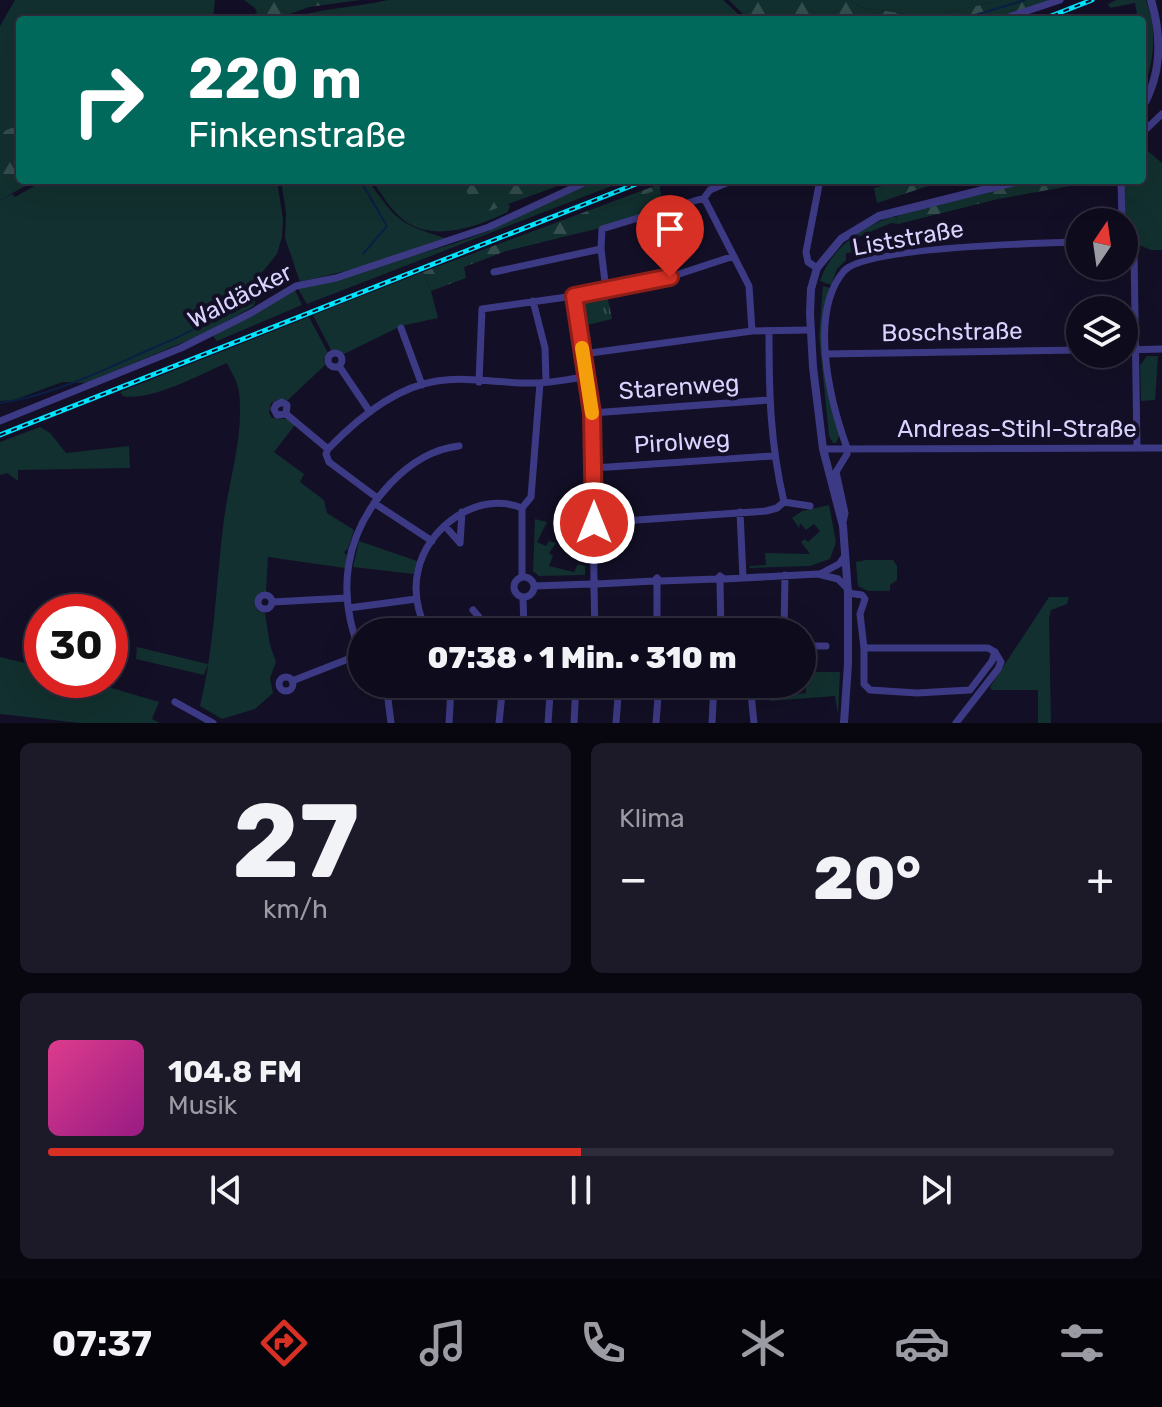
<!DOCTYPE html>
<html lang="de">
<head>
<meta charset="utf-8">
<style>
	body { margin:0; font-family:Rubik,sans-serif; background:#1c1929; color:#f1f3f6; height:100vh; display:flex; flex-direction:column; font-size:30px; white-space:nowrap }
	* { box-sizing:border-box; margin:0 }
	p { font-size:26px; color:#9b9ba3 }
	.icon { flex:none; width:44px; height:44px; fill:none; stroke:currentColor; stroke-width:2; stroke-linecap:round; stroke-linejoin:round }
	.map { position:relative; height:723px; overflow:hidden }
	.side { display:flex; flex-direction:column; gap:20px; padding:20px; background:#08060f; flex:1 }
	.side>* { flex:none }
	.banner { position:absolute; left:16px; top:16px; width:1130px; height:168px; border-radius:8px; box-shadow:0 8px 32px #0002,0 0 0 2px #2e2b3b; background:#00695c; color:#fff; overflow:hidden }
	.needle { width:52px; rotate:13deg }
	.fabs { position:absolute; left:1066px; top:208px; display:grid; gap:16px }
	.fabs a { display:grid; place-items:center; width:72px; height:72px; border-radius:50%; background:#0e0b1c; box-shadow:0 8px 32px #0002,0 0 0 2px #2e2b3b; font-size:40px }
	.speed { position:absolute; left:24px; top:594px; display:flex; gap:16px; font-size:40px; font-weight:700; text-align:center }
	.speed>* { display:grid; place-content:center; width:104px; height:104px; border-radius:50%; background:#0e0b1c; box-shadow:0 8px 32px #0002,0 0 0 2px #2e2b3b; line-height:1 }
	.speed .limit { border:12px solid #d22; background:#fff; color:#111 }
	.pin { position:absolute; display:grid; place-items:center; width:68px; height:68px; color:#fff; margin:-82px -34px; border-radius:50% 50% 50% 0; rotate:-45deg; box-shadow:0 0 8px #0007 }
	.pin .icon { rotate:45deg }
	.me { position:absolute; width:88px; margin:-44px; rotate:0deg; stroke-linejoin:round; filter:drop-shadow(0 0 6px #0008) }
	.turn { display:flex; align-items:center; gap:28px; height:168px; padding:0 40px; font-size:36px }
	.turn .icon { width:104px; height:104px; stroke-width:2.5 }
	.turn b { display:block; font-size:56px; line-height:68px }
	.big { font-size:60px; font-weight:800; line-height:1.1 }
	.side .card { flex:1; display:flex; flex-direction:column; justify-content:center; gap:12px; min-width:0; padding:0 28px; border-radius:12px; background:#1c1929 }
	.side .dial { align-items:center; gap:0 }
	.dial b { font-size:104px; line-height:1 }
	.song { display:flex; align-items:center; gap:24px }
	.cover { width:96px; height:96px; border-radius:12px; background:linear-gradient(135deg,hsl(330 70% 55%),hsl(310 70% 35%)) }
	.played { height:8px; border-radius:4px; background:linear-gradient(90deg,#d93025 50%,#2e2b3b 50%) }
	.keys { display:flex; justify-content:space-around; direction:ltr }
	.heat { display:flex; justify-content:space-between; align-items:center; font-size:44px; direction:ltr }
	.side .tiles { flex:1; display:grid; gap:20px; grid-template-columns:1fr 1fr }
	.card:last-child { grid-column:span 2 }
	.trip { position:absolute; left:348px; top:618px; width:468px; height:80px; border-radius:40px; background:#0e0b1c; box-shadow:0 8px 32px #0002,0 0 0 2px #2e2b3b; font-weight:800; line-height:80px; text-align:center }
	.tabs { display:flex; height:128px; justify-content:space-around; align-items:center; background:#06040b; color:#9b9ba3 }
	.tabs .icon { width:56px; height:56px }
	.tabs .current { color:#d93025 }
	.tabs b { font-size:36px; color:#f1f3f6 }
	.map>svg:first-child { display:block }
	.green { fill:#12302f }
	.forest { fill:url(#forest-firs) }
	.park { fill:url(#park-tufts) }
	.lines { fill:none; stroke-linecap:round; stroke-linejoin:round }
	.stream { stroke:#0a1f44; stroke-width:2 }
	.minor { stroke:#3d3a85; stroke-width:7 }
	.tertiary { stroke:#3d3a85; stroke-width:8 }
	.rail-casing { stroke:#00e5ff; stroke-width:5 }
	.rail { stroke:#130f26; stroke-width:2; stroke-dasharray:6; stroke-linecap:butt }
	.route-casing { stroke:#8d1f18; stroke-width:20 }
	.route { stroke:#d93025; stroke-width:14 }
	.slow { stroke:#f59e0b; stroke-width:14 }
	.labels { text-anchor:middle; stroke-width:8; stroke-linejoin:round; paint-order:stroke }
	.street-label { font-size:24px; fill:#d9d4ff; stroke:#130f26 }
</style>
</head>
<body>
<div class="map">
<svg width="1162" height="723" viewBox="0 0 1162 723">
	<defs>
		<pattern id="forest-firs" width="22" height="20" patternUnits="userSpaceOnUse" patternTransform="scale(2)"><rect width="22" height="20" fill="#12302f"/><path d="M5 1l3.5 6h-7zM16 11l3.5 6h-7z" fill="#344d4e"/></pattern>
		<pattern id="park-tufts" width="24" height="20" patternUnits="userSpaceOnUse" patternTransform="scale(2)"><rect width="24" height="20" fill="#12302f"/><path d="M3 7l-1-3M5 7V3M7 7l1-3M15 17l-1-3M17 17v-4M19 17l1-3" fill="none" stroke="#344d4e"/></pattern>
	</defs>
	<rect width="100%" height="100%" fill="#130f26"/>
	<path class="green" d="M15,0H215L213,20H20V124L0,133V26Z
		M388,0H723L745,20H285C319,8 353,8 388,0Z
		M851,0H1003L926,17L859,7Z
		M1116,0H1146C1158,32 1154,62 1142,93V20H1138L1135,3L1110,8L1108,4Z
		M1142,146L1162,163V250H1151L1139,245L1137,239L1124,240L1121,180H1142Z
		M45,180H277L283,219L282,237L277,254L260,275L254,306L201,335L86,383L62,382L14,400L0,401V200L12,194L15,197Z
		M281,180H368C397,221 398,223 445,238L358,268L300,282L285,238L286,213Z
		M372,180H458C479,209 479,199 510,205L508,212C476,227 429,245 399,216C388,206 380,192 372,180Z
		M597,180H627L307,304L298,289L453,244L489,231L521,214Z
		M660,189L664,208L600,228V210Z
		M890,217H896L898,224L891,223L858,237V246H854V252L846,253V260L837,269L831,285L820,281C831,248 859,229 890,217Z
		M423,272L431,291L438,318L401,326L344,354L331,350L313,315Z
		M823,286L830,288L822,333L840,434L836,443H833L829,436L819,336Z
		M295,290L302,305L217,341L213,336L264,309Z
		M309,317L328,353L324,359L325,365L287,401L280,399L271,403L269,413L272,418L287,419L295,425L274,452L304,474L300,482L324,500L327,513L354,530L348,549L344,552L347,556L345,568L268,557L266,592L259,593L254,603L258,611L265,613L270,645L276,662L270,678L273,693L255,709L222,719L200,706C215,645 216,581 224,519C230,476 244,435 239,392C238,382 231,372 227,363C201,374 150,402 123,396L120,392Z
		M1147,356H1158L1155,400L1141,401L1140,365Z
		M40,427L50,433L66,453L129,446L130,468L18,470V481L7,473L0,475V442Z
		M829,505L836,542L830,559L810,566L750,568L749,566L766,565L765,553L810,554L801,542L805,539L808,542L820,531L814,524L806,530L800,523L799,528L792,518L802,511Z
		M535,519L547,522L537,542L546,546L549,541L556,543L549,553L553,556L549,566L574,572L578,564L585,566V575L539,576L533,571Z
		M359,541L417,561L414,574L353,567Z
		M865,560H893L897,566V580L890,585V591H868L858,586L856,562Z
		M1049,597H1069L1067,604L1051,610L1049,618L1051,723H1038V690H992L990,687Z
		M137,647L208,664L204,675L136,659Z
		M0,657L42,667V680H85L159,702L152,719L160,723H80L0,714Z
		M805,672H840L838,715L835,696L770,701V691L778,690L779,696L806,693Z"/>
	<path class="forest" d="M244,0H360L309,7L273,20H243L257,13L255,8Z
		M729,0H851L859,7L926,17L1003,0H1055L995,20H749Z
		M20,124V180H36L0,200V133Z
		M458,180H564L555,187L489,211L482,203L471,198Z
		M886,180H946L877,203L874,188L887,185Z
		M1036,180H1103L998,199L898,224L896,217L911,210Z
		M660,184V189L600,210V228L506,251L464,267L466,278L431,291L423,272Z"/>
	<path class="park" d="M607,295L612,319L583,326L581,301Z"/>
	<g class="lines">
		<path class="stream" d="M810,20C830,15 851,14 870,20
			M959,20L1025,0
			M360,180L387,226L363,254
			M0,403C50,396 97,373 144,352C166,342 189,334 209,320C222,310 228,321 246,301"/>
		<path class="minor" d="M1000,20L1060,0
			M1130,20H1133
			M1142,133L1162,114
			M1121,180L1122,222
			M704,198L749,286L752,331
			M1124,241L1132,245L1134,252L1137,448
			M817,268L808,262L806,252L820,180
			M494,272L601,249
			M606,290L601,249L602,229L704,198L710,190L733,180
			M574,296L592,413L594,581
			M533,301L545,348L546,382
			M401,328L422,385
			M769,332C769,393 770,442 784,502
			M1124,350L1162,349
			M328 360a7 7 0 1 1 14 0a7 7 0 1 1-14 0Z
			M583,354L752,331L811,330
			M825,354L1080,350
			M339,366L370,412
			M479,382L482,309L574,296L670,277L734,256
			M592,413L769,400
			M286,414L287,405L282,402L276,405L274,409L277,415L286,414L328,449L326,454L329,462L376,497
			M0,421L181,348L251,313L296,286L336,278L489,227L590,180
			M328,449C356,420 395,387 437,381C469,376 503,384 536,383C552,383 569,379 585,377
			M823,449L1162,448
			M594,468L773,456
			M374,503L432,541
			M522,508L531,497L540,383
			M740,512L743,578
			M843,522L845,513L836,472L847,454V448C830,401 808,313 844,271C865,247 1042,243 1080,242
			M594,523L766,511L777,508L784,502L810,506
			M445,526L460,543
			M460,543L462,512
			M820,574L839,564L845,556
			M514 587a10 10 0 1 1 20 0a10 10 0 1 1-20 0Z
			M720,582L721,632
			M657,585V632
			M534,586L591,584L594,581L597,584L654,581L657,578L660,581L717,579L720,576L724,579L818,574L838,579L848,589
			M594,588L595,632
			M848,593L862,595L865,599L860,614L864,648V684L870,690L917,693L970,690L992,661L995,652
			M258 602a7 7 0 1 1 14 0a7 7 0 1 1-14 0Z
			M523,597L524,632
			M272,602L347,598
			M349,608L416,599
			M427,632C418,613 413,592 418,571C427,527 478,490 522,508V576
			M461,632L479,617L473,610
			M784,632L785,575
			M802,646H826
			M864,648H988L995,652
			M362,656C335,594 344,533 390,484C409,464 432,449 459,446
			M279 684a7 7 0 1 1 14 0a7 7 0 1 1-14 0Z
			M292,681L361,654
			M379,684L388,699L391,723
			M750,684L754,723
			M432,688L451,689L449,723
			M175,702L213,723
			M499,723L503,684
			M548,723L550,695L553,688L566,684
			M574,723L576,684
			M616,723L619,684
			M656,723L659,684
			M712,723L714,684
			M956,723L998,669L1001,662L995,652"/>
		<path class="tertiary" d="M1142,108C1162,74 1162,37 1151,0
			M844,723L848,664V593L843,526L823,449L813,367L810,314L811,289L817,268L841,239L879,216L1022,180"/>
		<g class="rail-casing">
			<path id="rail" d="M1041,20L1092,0
				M0,435L646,180"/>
		</g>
		<use href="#rail" class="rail"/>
	</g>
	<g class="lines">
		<g class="route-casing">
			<path id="route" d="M594,523L592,413L574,296L670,277"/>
		</g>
		<use href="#route" class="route"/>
		<path class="slow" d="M582,348L592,413"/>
	</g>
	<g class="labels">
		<g class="street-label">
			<text transform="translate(908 238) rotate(-10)" y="8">Liststraße</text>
			<text transform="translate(240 296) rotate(-27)" y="8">Waldäcker</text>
			<text transform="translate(952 332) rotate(-1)" y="8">Boschstraße</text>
			<text transform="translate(679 387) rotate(-4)" y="8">Starenweg</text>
			<text x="1017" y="437">Andreas-Stihl-Straße</text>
			<text transform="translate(682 442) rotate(-4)" y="8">Pirolweg</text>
		</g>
	</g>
</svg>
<div class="fabs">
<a><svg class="needle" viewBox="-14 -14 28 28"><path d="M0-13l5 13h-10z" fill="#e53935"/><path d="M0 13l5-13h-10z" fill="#9b9ba3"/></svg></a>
<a><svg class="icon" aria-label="layers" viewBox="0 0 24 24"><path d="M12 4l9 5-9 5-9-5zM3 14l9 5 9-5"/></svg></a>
</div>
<div class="speed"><div class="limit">30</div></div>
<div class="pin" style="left:670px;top:277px;background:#d93025"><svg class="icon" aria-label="arrive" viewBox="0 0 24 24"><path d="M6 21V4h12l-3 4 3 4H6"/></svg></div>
<svg class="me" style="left:594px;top:523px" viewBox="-20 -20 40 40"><circle r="17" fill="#d93025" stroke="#fff" stroke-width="3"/><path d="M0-11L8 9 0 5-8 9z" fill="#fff"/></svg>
<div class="trip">07:38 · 1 Min. · 310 m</div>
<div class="banner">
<div class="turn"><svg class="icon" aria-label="right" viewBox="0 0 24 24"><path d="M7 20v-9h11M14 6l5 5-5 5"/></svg><div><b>220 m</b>Finkenstraße</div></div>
</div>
</div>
<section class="side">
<div class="tiles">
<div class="card dial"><b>27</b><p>km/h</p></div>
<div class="card"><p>Klima</p>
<div class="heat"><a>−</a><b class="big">20°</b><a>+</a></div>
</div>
<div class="card">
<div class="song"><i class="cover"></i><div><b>104.8 FM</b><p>Musik</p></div></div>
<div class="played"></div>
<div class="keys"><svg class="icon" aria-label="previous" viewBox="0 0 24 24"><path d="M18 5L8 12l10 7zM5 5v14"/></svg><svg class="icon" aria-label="pause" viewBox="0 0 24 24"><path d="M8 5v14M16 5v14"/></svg><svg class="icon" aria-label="next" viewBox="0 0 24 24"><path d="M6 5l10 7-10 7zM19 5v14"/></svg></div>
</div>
</div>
</section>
<nav class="tabs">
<b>07:37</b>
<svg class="icon current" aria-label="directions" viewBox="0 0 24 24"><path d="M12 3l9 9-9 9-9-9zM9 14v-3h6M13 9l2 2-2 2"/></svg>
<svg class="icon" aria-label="music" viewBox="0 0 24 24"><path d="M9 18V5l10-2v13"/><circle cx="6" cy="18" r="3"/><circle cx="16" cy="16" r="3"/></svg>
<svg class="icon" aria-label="phone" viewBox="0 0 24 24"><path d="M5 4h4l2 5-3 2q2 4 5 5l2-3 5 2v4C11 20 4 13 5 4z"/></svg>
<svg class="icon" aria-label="climate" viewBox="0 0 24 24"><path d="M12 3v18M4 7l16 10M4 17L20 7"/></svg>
<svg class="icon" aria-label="car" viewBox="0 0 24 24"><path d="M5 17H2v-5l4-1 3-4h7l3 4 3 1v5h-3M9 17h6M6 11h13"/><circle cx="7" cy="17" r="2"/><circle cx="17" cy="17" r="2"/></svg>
<svg class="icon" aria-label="filters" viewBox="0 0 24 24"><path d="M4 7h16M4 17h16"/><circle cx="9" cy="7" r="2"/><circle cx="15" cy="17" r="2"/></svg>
</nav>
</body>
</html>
